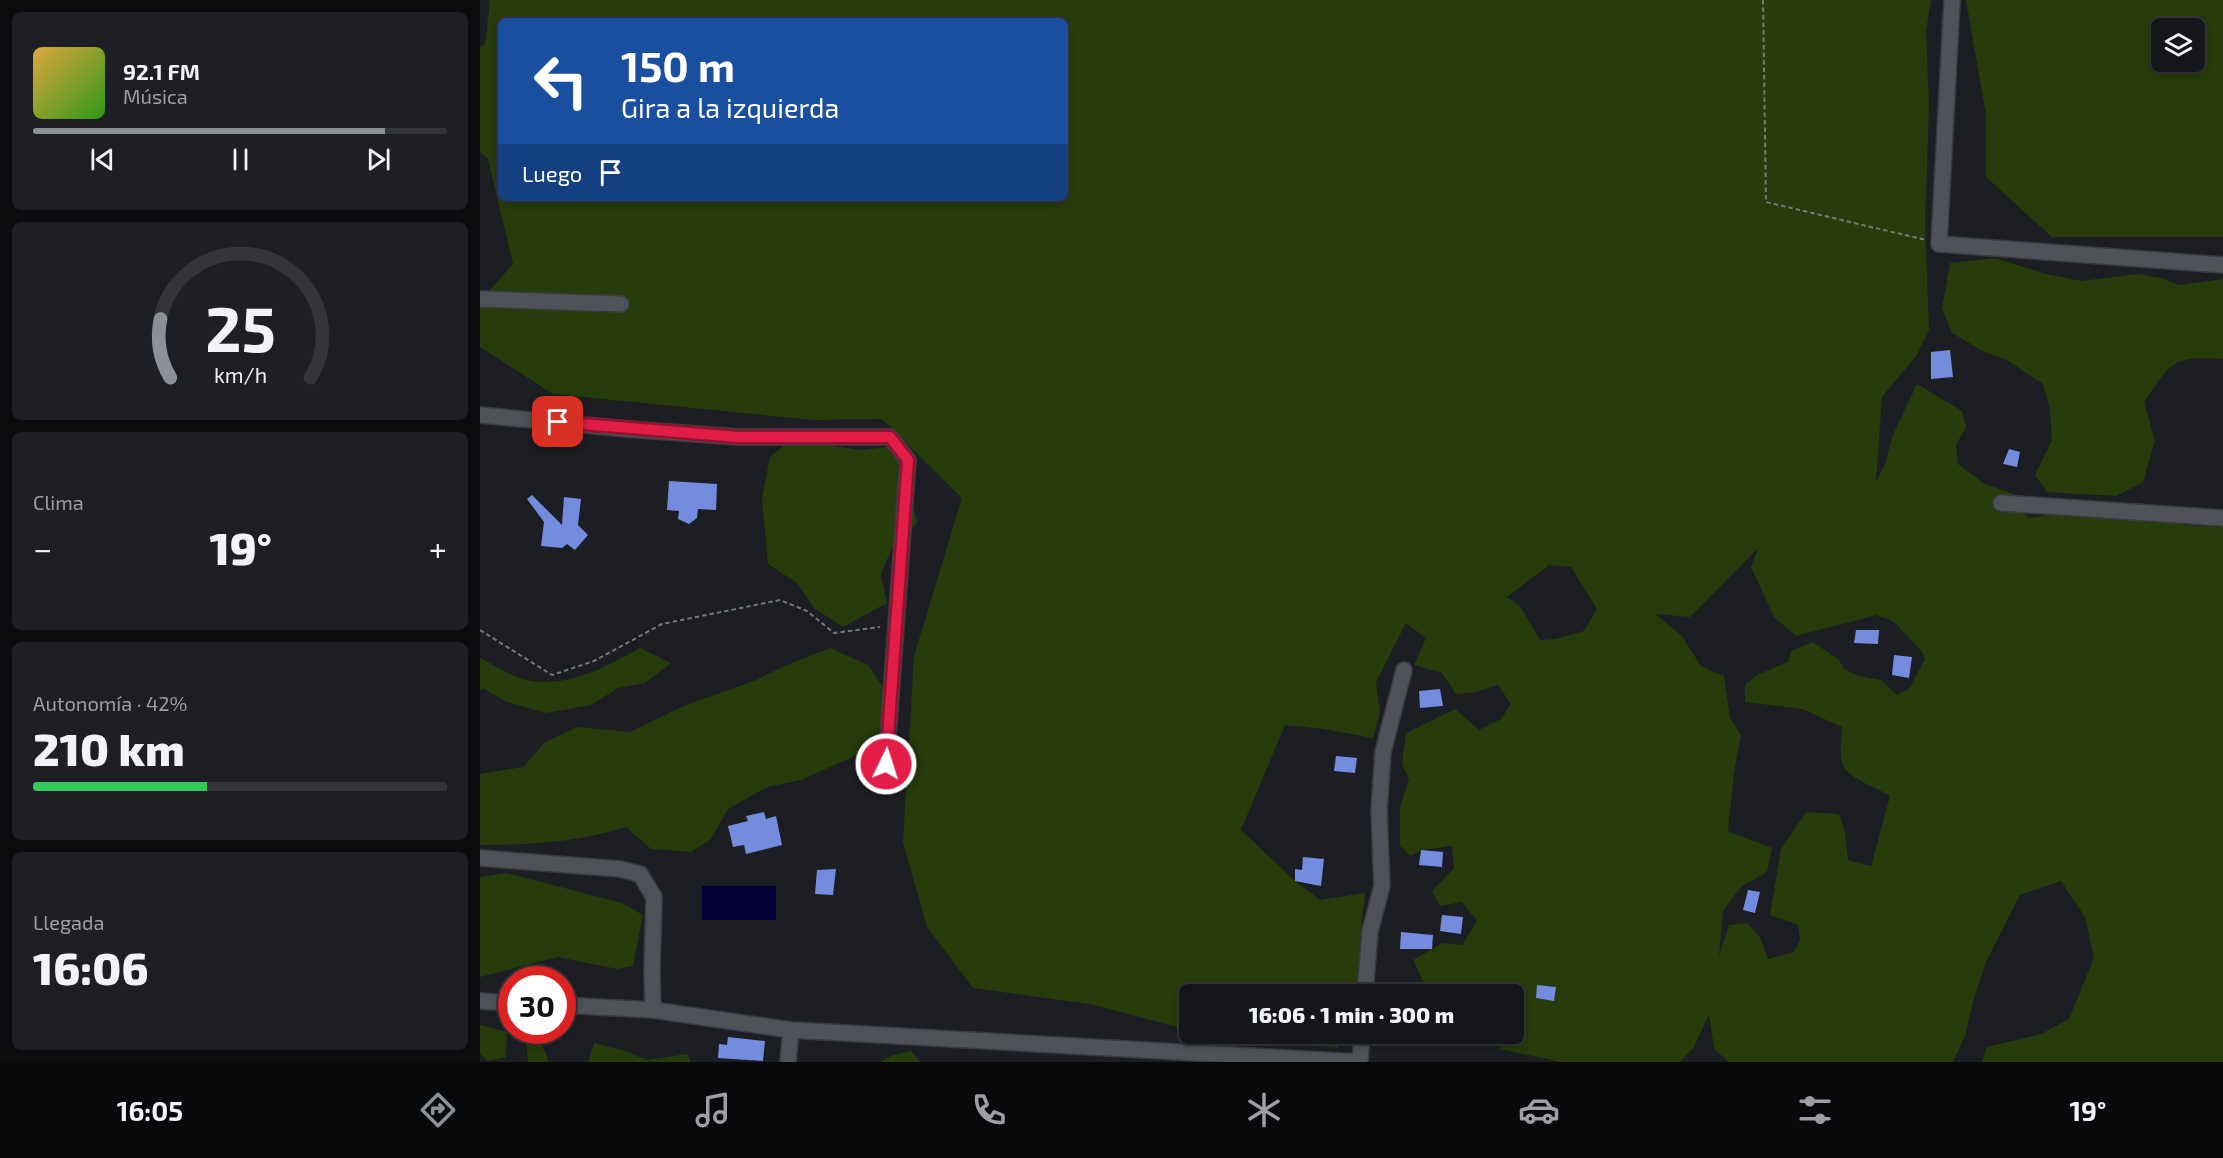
<!DOCTYPE html>
<html lang="es">
<head>
<meta charset="utf-8">
<style>
	body { margin:0; font-family:"Exo 2",sans-serif; background:#1e1f24; color:#f1f3f6; height:100vh; display:flex; flex-direction:column; font-size:22px; white-space:nowrap }
	* { box-sizing:border-box; margin:0 }
	p { font-size:20px; color:#9d9fa3 }
	.icon { flex:none; width:33px; height:33px; fill:none; stroke:currentColor; stroke-width:2; stroke-linecap:round; stroke-linejoin:round }
	.map { position:relative; flex:1; overflow:hidden }
	.drawer { display:flex; flex-direction:column; gap:12px; padding:12px; background:#0c0c0f; width:480px }
	.drawer>* { flex:none }
	.top-card { position:absolute; left:18px; top:18px; width:570px; height:183px; border-radius:9px; box-shadow:0 3px 9px #0003,0 0 0 2px #34353a; background:#1a4fa0; color:#fff; overflow:hidden }
	.tools { position:absolute; left:1671px; top:18px; display:grid; gap:12px }
	.tools a { display:grid; place-items:center; width:54px; height:54px; border-radius:9px; background:#15161b; box-shadow:0 3px 9px #0003,0 0 0 2px #34353a; font-size:30px }
	.speed { position:absolute; left:18px; top:966px; display:flex; gap:12px; font-size:30px; font-weight:700; text-align:center }
	.speed>* { display:grid; place-content:center; width:78px; height:78px; border-radius:50%; background:#15161b; box-shadow:0 3px 9px #0003,0 0 0 2px #34353a; line-height:1 }
	.speed .limit { border:9px solid #d22; background:#fff; color:#111 }
	.pin { position:absolute; display:grid; place-items:center; width:51px; height:51px; color:#fff; margin:-26px; border-radius:12px; box-shadow:0 3px 9px #0006 }
	.me { position:absolute; width:66px; margin:-33px; rotate:4deg; stroke-linejoin:round; filter:drop-shadow(0 0 4px #0008) }
	.turn { display:flex; align-items:center; gap:21px; height:126px; padding:0 24px; font-size:27px }
	.turn .icon { width:78px; height:78px; stroke-width:2.5 }
	.turn b { display:block; font-size:42px; line-height:51px }
	.then { display:flex; align-items:center; height:57px; padding:0 24px; background:#0003; gap:12px; font-size:22px }
	.big { font-size:45px; font-weight:800; line-height:1.1 }
	.drawer .tile { flex:1; display:flex; flex-direction:column; justify-content:center; gap:9px; min-width:0; padding:0 21px; border-radius:9px; background:#1e1f24 }
	.drawer .dial { align-items:center; gap:0 }
	.dial svg { height:156px; overflow:visible; fill:none; stroke:#34353a; stroke-width:7; stroke-linecap:round; text-anchor:middle }
	.dial text { fill:#f1f3f6; stroke:none }
	.song { display:flex; align-items:center; gap:18px }
	.cover { width:72px; height:72px; border-radius:9px; background:linear-gradient(135deg,hsl(40 70% 55%),hsl(110 70% 35%)) }
	.played { height:6px; border-radius:3px; background:linear-gradient(90deg,#8c9099 85%,#34353a 85%) }
	.keys { display:flex; justify-content:space-around; direction:ltr }
	.heat { display:flex; justify-content:space-between; align-items:center; font-size:33px; direction:ltr }
	.charge { height:9px; border-radius:4px; background:linear-gradient(90deg,#34c759 42%,#34353a 0) }
	.trip { position:absolute; left:699px; top:984px; width:345px; height:60px; border-radius:9px; background:#15161b; box-shadow:0 3px 9px #0003,0 0 0 2px #34353a; font-weight:800; line-height:60px; text-align:center }
	.dock { display:flex; height:96px; justify-content:space-around; align-items:center; background:#08090b; color:#9d9fa3 }
	.dock .icon { width:42px; height:42px }
	.dock .active { color:#8c9099 }
	.dock b { font-size:27px; color:#f1f3f6 }
	main { display:flex; flex:1; min-height:0 }
	.map>svg:first-child { display:block }
	.green { fill:#263c0b; fill-rule:evenodd }
	.water { fill:#040136 }
	.building { fill:#748cde }
	.lines { fill:none; stroke-linecap:round; stroke-linejoin:round }
	.minor-casing { stroke:#3a3c40; stroke-width:18 }
	.path { stroke:#76787d; stroke-width:2; stroke-dasharray:4.5 3; stroke-linecap:butt }
	.minor { stroke:#4f5259; stroke-width:15 }
	.route-casing { stroke:#92132f; stroke-width:15 }
	.route { stroke:#e11d48; stroke-width:10 }
</style>
</head>
<body>
<main>
<section class="drawer">
<div class="tile">
<div class="song"><i class="cover"></i><div><b>92.1 FM</b><p>Música</p></div></div>
<div class="played"></div>
<div class="keys"><svg class="icon" aria-label="previous" viewBox="0 0 24 24"><path d="M18 5L8 12l10 7zM5 5v14"/></svg><svg class="icon" aria-label="pause" viewBox="0 0 24 24"><path d="M8 5v14M16 5v14"/></svg><svg class="icon" aria-label="next" viewBox="0 0 24 24"><path d="M6 5l10 7-10 7zM19 5v14"/></svg></div>
</div>
<div class="tile dial"><svg viewBox="0 0 100 80">
<path d="M14 69A42 42 0 1 1 86 69"/>
<path d="M14 69A42 42 0 0 1 9 39" stroke="#8c9099"/>
<text x="50" y="56" font-size="32" font-weight="700">25</text>
<text x="50" y="72" font-size="11">km/h</text>
</svg></div>
<div class="tile"><p>Clima</p>
<div class="heat"><a>−</a><b class="big">19°</b><a>+</a></div>
</div>
<div class="tile"><p>Autonomía · 42%</p><b class="big">210 km</b><div class="charge"></div></div>
<div class="tile"><p>Llegada</p><b class="big">16:06</b></div>
</section>
<div class="map">
<svg width="1743" height="1062" viewBox="0 0 1743 1062">
	<rect width="100%" height="100%" fill="#1c1e24"/>
	<path class="green" d="M10,0H1451L1446,31L1449,106L1445,223L1449,330L1436,356L1402,397L1396,482L1405,464L1412,437L1437,384L1482,411L1486,427L1476,445L1478,464L1503,483L1533,494L1549,518L1589,512L1672,519L1705,525L1743,527V1062H1502L1507,1047L1561,1034L1589,1019L1614,958L1605,917L1581,881L1540,895L1506,962L1493,1001L1485,1036L1473,1062H1249L1234,1049L1229,1014L1214,1047L1200,1062H1081L1020,1049L1026,1034H1034V994H1024L1023,993C997,988 971,990 944,983L933,960L963,943L982,945L997,921L982,902L960,906L952,891L974,868L972,846L941,850L930,856L920,846V807L929,779L922,764L926,733L975,709L999,730L1021,719L1031,704L1018,685L996,692L976,694L962,673L934,665L946,638L926,623L896,682L900,713L893,738L844,729L805,725L761,830L815,881L840,900L885,893L879,952L881,994H710L709,1030L610,1004L493,988L447,927L423,842L434,656L482,498L402,419L333,420L73,394L0,347V301L33,264L8,159L0,152V48L5,44ZM21,21H585V198H21ZM1278,548L1271,567L1294,617L1316,636L1397,615L1414,622L1441,650L1445,659L1430,688L1417,695L1401,680L1379,676L1364,669L1359,660L1333,642L1311,651L1308,662L1277,675L1265,685V702L1322,709L1362,727C1362,738 1359,755 1363,765C1368,779 1397,787 1410,796L1391,866L1368,860L1365,833L1359,814L1326,812L1301,849L1290,915L1318,925L1320,940L1314,952L1288,959L1280,937L1267,923L1249,925L1239,956L1243,911L1261,887L1287,872L1292,848L1248,831L1254,773L1261,735L1250,718L1244,676L1221,666L1201,635L1175,614L1210,617ZM1069,565L1091,567L1117,609L1104,631L1076,639L1060,640L1040,606L1027,597Z
		M1486,0H1743V237H1572L1506,177V115ZM1682,28H1714V62H1682Z
		M1515,258L1566,274L1601,281L1658,274L1681,278L1699,285L1743,279V359C1691,356 1692,362 1664,402L1675,441L1663,482L1636,496L1567,492L1555,475L1572,440L1570,409L1563,384L1527,360L1503,351L1472,333L1462,308L1470,263Z
		M311,440L382,450L415,446L430,500L438,522L412,548L401,574L407,603L363,627L334,608L317,583L288,564L282,498L290,457Z
		M160,648L191,663L165,683L138,688L111,705L66,713L27,702L4,689L0,690V658C13,664 37,680 51,681C90,687 128,666 160,648Z
		M350,648L388,665L404,689L412,715L386,751L321,780L287,787L248,809L231,839L211,852L171,849L146,827C99,842 49,845 0,845V774L43,767L65,742L98,727L150,732L204,706L276,680L307,665Z
		M27,873L142,903L163,915L153,966L137,969L78,957L0,977V877Z
		M0,1025L27,1032L26,1057L8,1061L0,1054Z
		M733,1034H865L857,1048Z
		M59,1038L69,1062H48L46,1041Z
		M114,1043L145,1051L167,1060L207,1054L211,1062H108Z
		M431,1051L440,1062H400L413,1055Z"/>
	<path class="water" d="M222,886H296V920H222Z"/>
	<path class="building" d="M1470,350L1473,377L1451,379V352Z
		M1529,449L1540,452L1537,467L1523,464Z
		M189,481L237,484L236,510L218,509L217,518L209,524L198,519L199,511L187,510Z
		M52,495L82,525L84,497L101,499L98,525L108,535L95,550L87,544L82,548L61,546L64,522L47,499Z
		M1376,630H1399L1398,644L1374,643Z
		M1414,655L1432,657L1429,678L1412,675Z
		M960,689L963,706L940,708L939,691Z
		M856,756L877,758L875,773L854,771Z
		M284,812L286,819L296,816L302,845L266,854L264,845L253,847L248,826L268,821L266,816Z
		M941,850L963,852L962,867L939,865Z
		M823,857L844,859L841,886L815,881V869L822,870Z
		M356,869L353,895L335,894L337,870Z
		M1268,890L1280,892L1275,913L1263,910Z
		M962,915L983,917L981,934L960,931Z
		M921,932L953,935L952,949H920Z
		M1057,985L1076,987L1074,1001L1056,998Z
		M248,1037L285,1041L283,1061L238,1058L239,1044L247,1045Z"/>
	<g class="lines">
		<g class="minor-casing">
			<path id="minor" d="M1472,0L1459,244L1743,265
				M0,299L141,304
				M0,415L147,429L258,437H410L428,460L406,764
				M1521,503L1743,518
				M0,858L140,869L160,874L174,897L172,971L173,1010
				M885,994L890,931L902,886L899,811L903,752L924,670
				M0,1001L32,1003
				M82,1005L173,1010L311,1030L878,1062
				M308,1062L311,1030
				M880,1062L882,1034"/>
		</g>
		<path class="path" d="M1283,0L1286,202L1446,240
			M0,630L72,675L114,661L182,624L300,600L327,611L354,633L400,627"/>
		<use href="#minor" class="minor"/>
	</g>
	<g class="lines">
		<g class="route-casing">
			<path id="route" d="M78,422L258,437H410L428,460L406,764"/>
		</g>
		<use href="#route" class="route"/>
	</g>
</svg>
<div class="tools">
<a><svg class="icon" aria-label="layers" viewBox="0 0 24 24"><path d="M12 4l9 5-9 5-9-5zM3 14l9 5 9-5"/></svg></a>
</div>
<div class="speed"><div class="limit">30</div></div>
<div class="pin" style="left:78px;top:422px;background:#d93025"><svg class="icon" aria-label="arrive" viewBox="0 0 24 24"><path d="M6 21V4h12l-3 4 3 4H6"/></svg></div>
<svg class="me" style="left:406px;top:764px" viewBox="-20 -20 40 40"><circle r="17" fill="#e11d48" stroke="#fff" stroke-width="3"/><path d="M0-11L8 9 0 5-8 9z" fill="#fff"/></svg>
<div class="trip">16:06 · 1 min · 300 m</div>
<div class="top-card">
<div class="turn"><svg class="icon" aria-label="left" viewBox="0 0 24 24"><path d="M17 20v-9H6M10 6l-5 5 5 5"/></svg><div><b>150 m</b>Gira a la izquierda</div></div>
<div class="then">Luego<svg class="icon" aria-label="arrive" viewBox="0 0 24 24"><path d="M6 21V4h12l-3 4 3 4H6"/></svg></div>
</div>
</div>
</main>
<nav class="dock">
<b>16:05</b>
<svg class="icon active" aria-label="directions" viewBox="0 0 24 24"><path d="M12 3l9 9-9 9-9-9zM9 14v-3h6M13 9l2 2-2 2"/></svg>
<svg class="icon" aria-label="music" viewBox="0 0 24 24"><path d="M9 18V5l10-2v13"/><circle cx="6" cy="18" r="3"/><circle cx="16" cy="16" r="3"/></svg>
<svg class="icon" aria-label="phone" viewBox="0 0 24 24"><path d="M5 4h4l2 5-3 2q2 4 5 5l2-3 5 2v4C11 20 4 13 5 4z"/></svg>
<svg class="icon" aria-label="climate" viewBox="0 0 24 24"><path d="M12 3v18M4 7l16 10M4 17L20 7"/></svg>
<svg class="icon" aria-label="car" viewBox="0 0 24 24"><path d="M5 17H2v-5l4-1 3-4h7l3 4 3 1v5h-3M9 17h6M6 11h13"/><circle cx="7" cy="17" r="2"/><circle cx="17" cy="17" r="2"/></svg>
<svg class="icon" aria-label="filters" viewBox="0 0 24 24"><path d="M4 7h16M4 17h16"/><circle cx="9" cy="7" r="2"/><circle cx="15" cy="17" r="2"/></svg>
<b>19°</b>
</nav>
</body>
</html>
